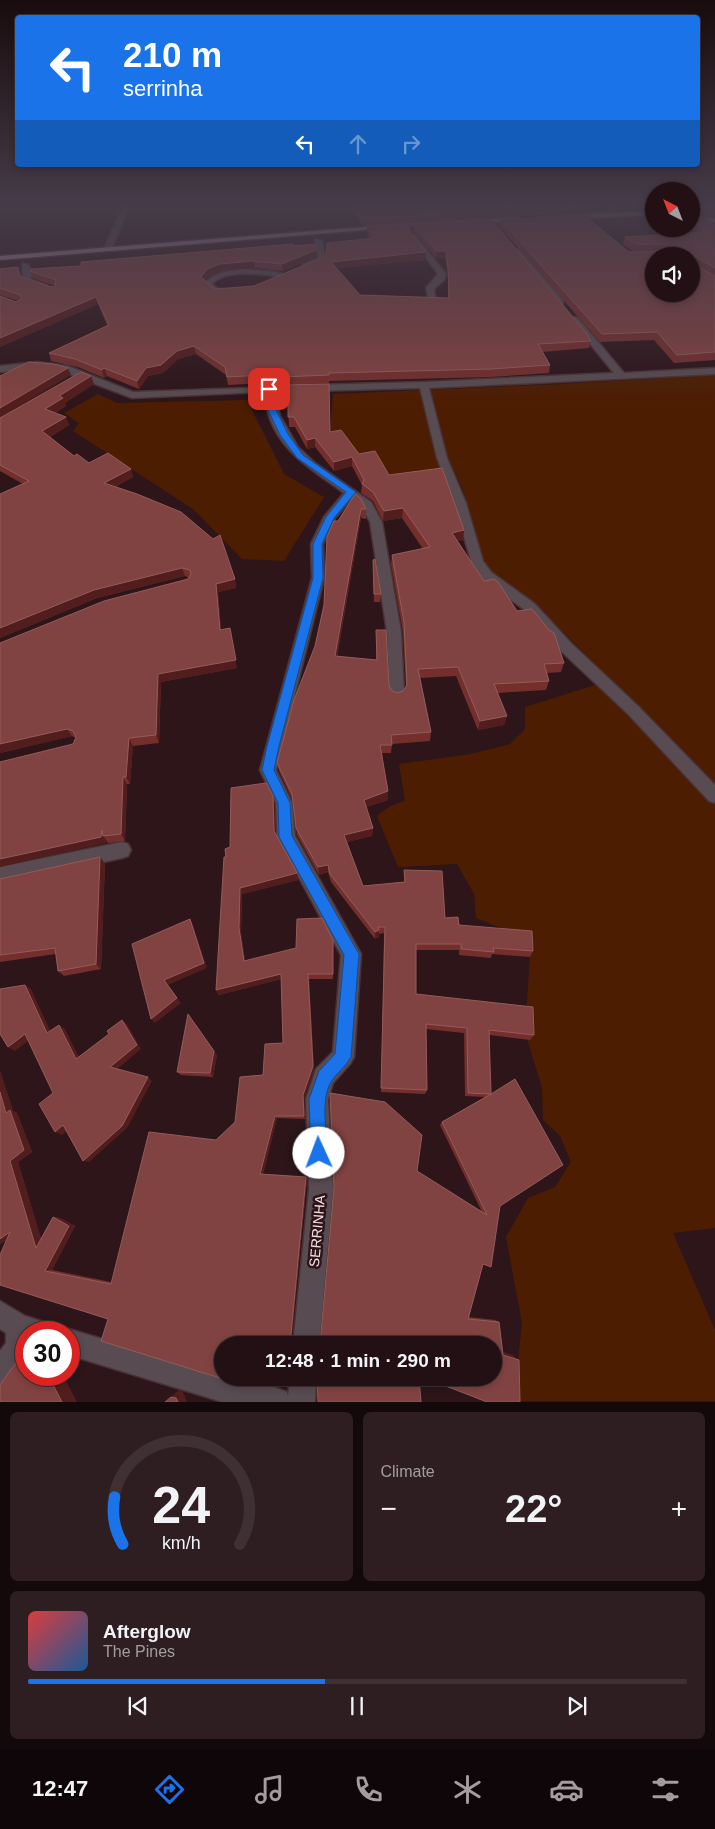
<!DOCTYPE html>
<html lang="en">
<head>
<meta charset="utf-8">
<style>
	body { margin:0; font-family:Arial,sans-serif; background:#2e1e22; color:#f1f3f6; height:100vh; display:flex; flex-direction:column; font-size:19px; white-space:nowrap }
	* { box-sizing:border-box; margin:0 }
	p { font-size:16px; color:#a29da0 }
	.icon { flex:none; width:28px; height:28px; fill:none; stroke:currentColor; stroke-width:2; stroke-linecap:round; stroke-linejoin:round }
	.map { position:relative; height:1402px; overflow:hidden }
	.details { display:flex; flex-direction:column; gap:10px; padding:10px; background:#13090b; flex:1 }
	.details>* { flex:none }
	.guide { position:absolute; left:15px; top:15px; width:685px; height:152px; border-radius:5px; box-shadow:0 2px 8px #0003,0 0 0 1px #3f3034; background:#1a73e8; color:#fff; overflow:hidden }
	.needle { width:32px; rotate:318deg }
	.tools { position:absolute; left:645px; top:182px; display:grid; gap:10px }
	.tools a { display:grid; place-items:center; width:55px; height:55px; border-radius:50%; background:#221014; box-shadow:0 2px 8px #0003,0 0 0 1px #3f3034; font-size:25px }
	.speed { position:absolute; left:15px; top:1321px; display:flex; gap:10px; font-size:25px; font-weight:700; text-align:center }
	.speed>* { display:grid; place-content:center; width:65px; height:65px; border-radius:50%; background:#221014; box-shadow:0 2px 8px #0003,0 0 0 1px #3f3034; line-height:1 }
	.speed .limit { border:8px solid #d22; background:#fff; color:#111 }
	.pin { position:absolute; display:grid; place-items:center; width:42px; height:42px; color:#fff; margin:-21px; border-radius:10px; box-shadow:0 2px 8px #0006 }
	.me { position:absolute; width:55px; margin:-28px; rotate:358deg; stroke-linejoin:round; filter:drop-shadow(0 0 4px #0008) }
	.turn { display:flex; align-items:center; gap:18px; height:105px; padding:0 25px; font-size:22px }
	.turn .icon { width:65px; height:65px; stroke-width:2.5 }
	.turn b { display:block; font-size:35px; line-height:42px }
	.lanes { display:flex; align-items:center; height:48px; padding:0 25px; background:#0003; justify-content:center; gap:25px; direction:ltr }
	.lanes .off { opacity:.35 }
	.big { font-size:38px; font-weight:800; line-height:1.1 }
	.details .card { flex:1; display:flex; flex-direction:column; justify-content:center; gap:8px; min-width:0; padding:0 18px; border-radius:8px; background:#2e1e22 }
	.details .dial { align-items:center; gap:0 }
	.dial svg { height:130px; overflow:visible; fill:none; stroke:#3f3034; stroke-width:7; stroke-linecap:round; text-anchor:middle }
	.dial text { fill:#f1f3f6; stroke:none }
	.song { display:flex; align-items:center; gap:15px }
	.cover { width:60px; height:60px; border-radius:8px; background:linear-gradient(135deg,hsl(0 70% 55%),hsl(210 70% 35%)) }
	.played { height:5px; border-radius:2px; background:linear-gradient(90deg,#1a73e8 45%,#3f3034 45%) }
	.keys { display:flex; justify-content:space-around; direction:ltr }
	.heat { display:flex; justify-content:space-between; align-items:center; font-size:28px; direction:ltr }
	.details .tiles { flex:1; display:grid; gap:10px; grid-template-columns:1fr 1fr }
	.card:last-child { grid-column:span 2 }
	.trip { position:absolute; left:214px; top:1336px; width:288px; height:50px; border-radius:25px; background:#221014; box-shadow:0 2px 8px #0003,0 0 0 1px #3f3034; font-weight:800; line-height:50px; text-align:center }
	.dock { display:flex; height:80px; justify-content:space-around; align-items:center; background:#0e0608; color:#a29da0 }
	.dock .icon { width:35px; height:35px }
	.dock .current { color:#1a73e8 }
	.dock b { font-size:22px; color:#f1f3f6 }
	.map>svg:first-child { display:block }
	.green { fill:#4d1d02 }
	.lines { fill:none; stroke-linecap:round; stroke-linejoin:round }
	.minor-casing { stroke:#493236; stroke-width:3 }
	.highway-casing { stroke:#493236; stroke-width:3 }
	.minor { fill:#584c52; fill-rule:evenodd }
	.highway { fill:#aa8d9b; fill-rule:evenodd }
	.wall { fill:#742f2d; fill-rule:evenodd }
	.shaded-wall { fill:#521d1d }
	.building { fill:#814341; stroke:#935c5a; fill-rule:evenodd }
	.route { fill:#1a73e8; stroke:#114b97 }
	.labels { text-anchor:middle; stroke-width:5; stroke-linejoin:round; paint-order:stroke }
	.street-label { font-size:14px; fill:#f4e2e5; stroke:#2d151a }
</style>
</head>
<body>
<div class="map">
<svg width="715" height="1402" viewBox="0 0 715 1402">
	<rect width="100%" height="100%" fill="#2d151a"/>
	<path class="green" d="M715,375V1228L673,1233L715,1330V1401H495L514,1400L522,1323L506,1237L528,1198L555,1187L571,1162L560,1136L543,1120L542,1088L525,1032L531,940L476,918L474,894L457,864L398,867L377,816L390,806L405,801L399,764L471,754L510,744L525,729V707L611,680L548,617L483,564L463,490L455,473L393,481C381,460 375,455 351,454L330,430L333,394L562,384Z
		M98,394L117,403L247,400L284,474L324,497L284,561L242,559L193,509L73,431L79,423L64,413Z"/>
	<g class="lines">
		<g class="minor-casing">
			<path id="minor" d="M123,206H129L112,248L105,250L104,248Z
				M607,206H613L617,215H613Z
				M411,235H415L446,274L444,280L434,289L436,303L429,301L426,288L438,274L411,237Z
				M315,239L322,241L326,259L309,268H303V264L318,258Z
				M513,249H519L563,300V304H557L513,253Z
				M22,263L29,265L32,275L30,279L47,285V289H41L23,282Z
				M243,269L276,272L288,276L284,278C266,274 226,268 212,284L218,289H223L227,291L216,294L204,284C214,272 228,271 243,269Z
				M575,317L578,318L624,373L715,368V374L429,388L447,458L466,503L483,561L491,572L535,604L571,643L638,706L715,785V803L709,801L628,714L561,651L525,610L481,578L471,561L454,503L437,458L420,388L311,391L306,388L311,385L424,382L614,373L572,322V318Z
				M37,362L68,366L133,392L281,387V391L274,392L280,416L298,447L315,463L371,502L382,522L401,632L404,694L402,698L397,700L392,698L390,694L387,632L370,522L362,507L352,498L335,518L323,544L324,578L276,770L292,803L295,836L361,954L354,1057L350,1064L333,1083L328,1099L333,1189L319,1345H293L309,1189L306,1099L316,1069L333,1052L341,955L277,837L276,803L260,770L312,578L311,544L324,517L344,493C306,465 269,446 264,392L132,398L56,369L37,368L0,372V366Z
				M122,842L128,844L131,850L128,856L122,858L0,885V867Z
				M0,1301L25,1316L47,1323L51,1332H26V1359L9,1383L0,1387V1351L6,1343V1333L0,1329Z
				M69,1329L222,1375V1378C243,1378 267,1384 287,1392L288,1396L290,1378H316L315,1402H222L210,1398L69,1355V1332H61Z"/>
		</g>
		<g class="highway-casing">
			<path id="highway" d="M654,211V215L570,219L567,217L570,215Z
				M520,217L522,218V220L473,224L470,222L473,220Z
				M691,218H715V222H691Z
				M388,225L391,227L390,228L0,260V256Z"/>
		</g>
		<use href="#minor" class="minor"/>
		<use href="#highway" class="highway"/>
	</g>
	<path class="wall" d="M350,206H605V207L579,208L578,213L362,226Z
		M691,206H715V217H698L715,225V360L674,363L654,340L600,342L499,226L500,219L590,220L629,252L643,251H633L623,244L625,237L695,232L690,229H691Z
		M491,219L588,335V337L591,341L589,348L542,352L550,365L549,373L490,377L329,381V383L282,385V382L228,385L226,375L196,354L178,359L163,373L148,376L139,389L107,376L104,378L78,367L51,361L49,353L107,325L98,304L0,347V296L16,302L19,301L0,295V269L18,267L21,277L48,286L55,287V286L33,278L30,271L294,246L316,250V257L283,271L255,268L221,271L209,276L205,280L215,289L254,286L370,239L367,233V226ZM410,232H414L436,258H445L448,275V298L360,295L337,268L425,260L426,252Z
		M91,376L94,384L65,403L66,406L55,413L66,417L69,425L50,437L74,456L89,463L131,469L133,477L115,487L235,579L236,588L218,592L221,629L237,668L161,682L159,743L133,746L130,784H127L125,841L108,843L106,840V843L73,744L76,738L72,736L0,753V643L188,579L189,578L185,576L97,598L0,638V494L23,484L0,471V418Z
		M281,385L330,432L359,454L389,475L464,530L463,540L457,541L484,581L517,611L564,663L561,672L547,673L549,681L546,690L497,693L507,716L504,725L478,730L456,676L420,678L431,732L430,741L392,744L391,753H382L388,800L366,807L373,828L372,836L347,842L363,886L404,882V870L445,918L459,925L533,951L530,957L492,954L491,958L459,955V950H416V994L534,1035L530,1040L489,1035L491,1094L500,1206L483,1265L469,1317L495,1320L499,1322L503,1352L514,1356L492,1378L320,1345L417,1171L482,1212L440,1125L442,1122L485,1097L465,1096L464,1033L426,1029L427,1090L425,1094L381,1092L384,933L379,934V937L375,939L331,882L328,872L319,875L297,835L293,801L279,771L277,763L315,646L324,605L338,521L355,494L366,509V519L361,518L337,657L376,660V630L389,685L391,690L397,693L403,691L406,687L403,632L391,564L392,555L423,549L402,518L383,521L373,501L361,493L362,485L352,466L334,471L315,447L307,449L295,427H289L288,406H281L280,396Z
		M373,560L381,594L380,602H374Z
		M273,796L274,803L275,833L297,873L298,880L242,894L241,933L245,961L333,940V979H309L314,1069L304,1098L305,1119L277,1118L263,1174L306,1177L307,1179L291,1343L238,1342V1345H222L108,1319L0,1285L7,1240L0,1244V1071L13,1111L17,1113L32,1152L18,1162L41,1239L53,1217L60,1218L75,1226L52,1270L111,1282L216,1140L235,1122L283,1043L281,979L219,995L216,990L226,857L230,847Z
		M100,857L105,864L101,969L64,976L58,971L56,954L0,962V879Z
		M217,1055L213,1077L181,1075L177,1072Z"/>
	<path class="shaded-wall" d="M414,225V232L409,233V226Z
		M316,250V257L283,271L282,264Z
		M437,251H446L445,258H436Z
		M426,252L425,260L332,269L331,262Z
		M254,261L255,268L221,271L209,276L202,284L201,277L207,269L220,264Z
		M96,297L98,304L0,347V338Z
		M194,346L196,354L178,359L163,373L148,376L139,389L137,381L146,368L177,351Z
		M68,368L71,375L0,418V408Z
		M104,368L107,376L104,378L102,370Z
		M91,376L94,384L65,403L66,406L48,417L45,409L59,396Z
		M66,417L69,425L46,439L42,431Z
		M315,438V447L307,449V440Z
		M352,457V466L334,471V462Z
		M131,469L133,477L106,491L104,483Z
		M403,508L402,518L383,521L384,511Z
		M361,509V518L335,666V656Z
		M464,530L463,540L451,543L452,533Z
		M182,568L185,576L97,598L0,638V628L94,590Z
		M235,579L236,588L218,592L222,638L220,630L216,584Z
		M230,628L237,668L161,682L159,743L156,735L158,674Z
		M507,716L504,725L478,730L480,721Z
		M67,729L72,736L0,753V744Z
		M129,738L133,746L130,784L126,777Z
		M123,777L127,784L125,841L121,834Z
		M388,791V800L364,808V800Z
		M273,796L274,803L275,838L274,831Z
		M373,828L372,836L344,843V835Z
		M102,830L103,836L106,840V843L0,867V859Z
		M100,857L105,864L101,969L96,964Z
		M328,865V872L319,875L318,867Z
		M297,873L298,880L242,894L241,933L246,966L244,961L239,928L240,888Z
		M190,919L193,925L207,968L168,985L181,1003L155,1023L151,1019L164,980Z
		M379,930V937L375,939V932Z
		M281,974L282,979L219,995L216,990Z
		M308,974L309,979L314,1069L304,1098L305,1119L304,1116L303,1095Z
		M25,985L31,989L53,1037L47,1033Z
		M188,1014L217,1055L213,1077L210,1073Z
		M122,1020L127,1024L141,1049L115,1071L110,1067Z
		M59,1025L65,1029L82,1063L76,1059Z
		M25,1034L32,1038L15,1051L8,1047Z
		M0,1071L13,1111L17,1113L32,1152L18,1162L44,1248H36L10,1161L6,1113L0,1092Z
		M148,1077L152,1081L127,1128L89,1162L83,1161Z
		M275,1116L277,1118L262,1176L260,1174Z
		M63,1125L70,1128L62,1135L55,1132Z
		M306,1177L307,1179L291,1343L290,1345Z
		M53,1217L60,1218L75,1226L52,1270L45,1271Z
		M10,1232H18L0,1244V1239Z
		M499,1351L514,1356L519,1360L503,1355Z
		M48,1375H63L77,1402H62Z
		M179,1390L183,1392L187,1402H178L171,1397Z"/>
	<path class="building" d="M354,206H578L579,207L362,219Z
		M691,206H715V210H692V216L705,217L715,225V268L692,255L693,264L715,276V352L677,355L657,332L602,334L500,219L588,214L590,216V220L629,252L683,251L685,248L679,245L635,244L625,237L706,232L691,221ZM654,256H691V294H654Z
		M491,219L588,335H587L591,341L538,344L550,365L491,369L329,373V375L282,377V374L227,377L225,367L194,346L177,351L161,365L146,368L137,381L104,368L102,370L75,359L49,353L109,325L96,297L0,338V296L16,302L22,299L20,295L0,288V269L18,267L20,276L48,286L55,287L56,280L30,271L31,269L81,266V262L293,244L294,246L315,244L316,250L282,264L254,261L220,264L207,269L201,277L215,289L254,286L326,256L327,243L375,238L367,226ZM414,225L437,251H446L448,267L449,298L360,295L331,262L426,252L409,230V226Z
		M29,362L54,364L68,368L0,408V376Z
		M81,372L91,376L59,396L63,398L45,409L66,417L42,431L74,456L77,454L89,463L108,453L131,469L104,483L137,494L181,512L213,539L220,535L235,579L216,584L220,630L230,628L236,660L158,674L156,735L129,738L126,777H123L121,834L103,836L102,830L101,837L0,859V762L73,744L76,737L73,731L67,729L0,744V643L104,601L188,579L191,574L190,570L182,568L94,590L0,628V494L29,481L0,465V418Z
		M329,384L330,432L341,430L359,454L375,451L389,475L442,468L464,530L452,533L484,581L494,579L498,582L517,611L532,609L549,630L554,633L564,663L544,664L549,681L494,684L507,716L480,721L458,667L418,669L431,732L391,735L392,745H380L388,791L364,800L373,828L344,835L363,886L405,882L404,870L442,871L445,918L458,917L459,925L532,931L533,951L493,948L494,952L461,949V944H416V994L533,1007L534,1035L489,1030L491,1094L515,1079L563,1165L500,1206L491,1267L483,1264L468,1319L499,1322L503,1355L519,1360L520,1402H487L425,1378H492V1345H320L334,1188L330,1093L385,1102L422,1135L417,1171L487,1215L442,1122L491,1094L468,1093L467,1028L426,1024L427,1090L381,1088L385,927H378L379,930L375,932L330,874L328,865L318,867L296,828L292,794L277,763L294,700L315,646L324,605L327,537L334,521H338L355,494L361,499L366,509H361L335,656L377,660L376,630H386L389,685L391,690L397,693L403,691L407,685L404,622L392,555L430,547L403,508L384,511L373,492L362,484L364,480L352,457L334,462L315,438L307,440L294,417H288V396H280L281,385Z
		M375,559L381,594H374L373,560Z
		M266,783L273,796L274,831L297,873L240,888L239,928L244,961L296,948L297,919L322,918L333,940V974H308L313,1066L303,1095L304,1116H275L260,1174L306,1177L290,1345H276L235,1342V1345H222V1378H231L230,1379L220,1378L101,1341L108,1319L0,1285V1255L10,1232L0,1239V1092L6,1113L10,1110L24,1150L10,1161L36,1248L53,1217L69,1226L45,1271L111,1284L149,1132L216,1140L235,1122L240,1077L263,1075L265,1044L283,1043L281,974L216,990L224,857H226L225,849L230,847L231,788Z
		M100,857L96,964L58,971L55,948L0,955V879Z
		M190,919L204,963L164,980L177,998L151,1019L132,944Z
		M25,985L47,1033L59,1025L76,1059L109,1034L107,1031L122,1020L137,1045L110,1067L148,1077L122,1126L83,1161L63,1125L55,1132L39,1104L53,1093L25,1034L8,1047L0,1034V989Z
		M188,1014L214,1051L210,1073L177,1072Z
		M26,1352V1375H48L62,1402H0V1385L15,1364Z
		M317,1378H419L421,1402H318Z
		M171,1397L176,1398L178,1402H165Z"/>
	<linearGradient id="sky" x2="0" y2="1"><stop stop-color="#190c0e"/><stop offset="0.51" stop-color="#463b49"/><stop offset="1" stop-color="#463b49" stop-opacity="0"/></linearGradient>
	<rect width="715" height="402" fill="url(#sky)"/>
	<path class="route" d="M269,387L273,389L274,406L288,434L303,455L356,492L334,518L322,544L323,578L279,746L274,770L290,803L292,836L359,954L351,1057C346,1067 336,1073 331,1082C320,1101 327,1132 328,1153L325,1159L319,1162L313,1159L311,1153L309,1099L319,1071L335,1054L344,955L279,837L278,803L262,770L267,746L313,578V544L326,517L346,492L297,458L280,435L266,406L265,389Z"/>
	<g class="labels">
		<g class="street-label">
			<text transform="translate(317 1231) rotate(-85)" y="5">SERRINHA</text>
		</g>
	</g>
</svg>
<div class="tools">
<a><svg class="needle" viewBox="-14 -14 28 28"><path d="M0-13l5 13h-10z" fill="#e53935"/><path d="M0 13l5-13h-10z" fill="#a29da0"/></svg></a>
<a><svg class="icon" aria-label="sound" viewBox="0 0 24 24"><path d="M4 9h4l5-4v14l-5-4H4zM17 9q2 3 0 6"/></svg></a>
</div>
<div class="speed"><div class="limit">30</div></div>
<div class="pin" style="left:269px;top:389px;background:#d93025"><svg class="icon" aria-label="arrive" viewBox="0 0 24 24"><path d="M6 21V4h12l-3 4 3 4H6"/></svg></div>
<svg class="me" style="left:319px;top:1153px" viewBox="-20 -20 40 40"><circle r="19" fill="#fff"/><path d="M0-13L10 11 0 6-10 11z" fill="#1a73e8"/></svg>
<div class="trip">12:48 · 1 min · 290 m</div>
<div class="guide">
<div class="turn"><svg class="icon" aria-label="left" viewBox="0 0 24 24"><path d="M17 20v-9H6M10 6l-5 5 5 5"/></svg><div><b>210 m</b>serrinha</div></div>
<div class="lanes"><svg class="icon" aria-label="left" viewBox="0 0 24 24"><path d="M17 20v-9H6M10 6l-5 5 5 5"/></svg><svg class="icon off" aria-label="ahead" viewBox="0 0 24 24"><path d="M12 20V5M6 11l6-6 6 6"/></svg><svg class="icon off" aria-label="right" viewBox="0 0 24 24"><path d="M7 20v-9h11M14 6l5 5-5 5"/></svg></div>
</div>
</div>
<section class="details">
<div class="tiles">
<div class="card dial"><svg viewBox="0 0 100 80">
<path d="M14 69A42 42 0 1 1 86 69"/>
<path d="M14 69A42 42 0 0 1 9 40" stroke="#1a73e8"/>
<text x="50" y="56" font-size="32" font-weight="700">24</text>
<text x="50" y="72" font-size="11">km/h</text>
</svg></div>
<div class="card"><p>Climate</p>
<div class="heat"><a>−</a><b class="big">22°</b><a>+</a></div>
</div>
<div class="card">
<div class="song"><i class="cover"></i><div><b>Afterglow</b><p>The Pines</p></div></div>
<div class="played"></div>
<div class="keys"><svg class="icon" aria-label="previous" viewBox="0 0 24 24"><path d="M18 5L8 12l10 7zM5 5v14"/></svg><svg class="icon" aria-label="pause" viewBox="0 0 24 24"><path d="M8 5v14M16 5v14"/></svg><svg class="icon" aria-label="next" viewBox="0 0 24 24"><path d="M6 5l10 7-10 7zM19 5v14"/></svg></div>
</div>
</div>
</section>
<nav class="dock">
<b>12:47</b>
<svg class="icon current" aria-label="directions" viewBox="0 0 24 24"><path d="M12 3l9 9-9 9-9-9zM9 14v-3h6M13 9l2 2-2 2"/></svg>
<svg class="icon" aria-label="music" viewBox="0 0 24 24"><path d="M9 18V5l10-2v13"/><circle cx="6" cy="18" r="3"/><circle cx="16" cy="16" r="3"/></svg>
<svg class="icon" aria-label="phone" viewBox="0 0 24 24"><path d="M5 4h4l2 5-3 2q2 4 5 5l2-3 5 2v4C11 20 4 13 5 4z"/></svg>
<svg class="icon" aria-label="climate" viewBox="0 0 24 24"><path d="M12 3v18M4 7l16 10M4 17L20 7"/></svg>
<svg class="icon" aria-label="car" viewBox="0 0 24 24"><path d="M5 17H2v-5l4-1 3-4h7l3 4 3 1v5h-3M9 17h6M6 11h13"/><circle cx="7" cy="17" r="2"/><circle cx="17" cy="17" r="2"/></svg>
<svg class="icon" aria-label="filters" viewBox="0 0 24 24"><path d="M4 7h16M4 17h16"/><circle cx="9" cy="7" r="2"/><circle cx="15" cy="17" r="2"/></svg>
</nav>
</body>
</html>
